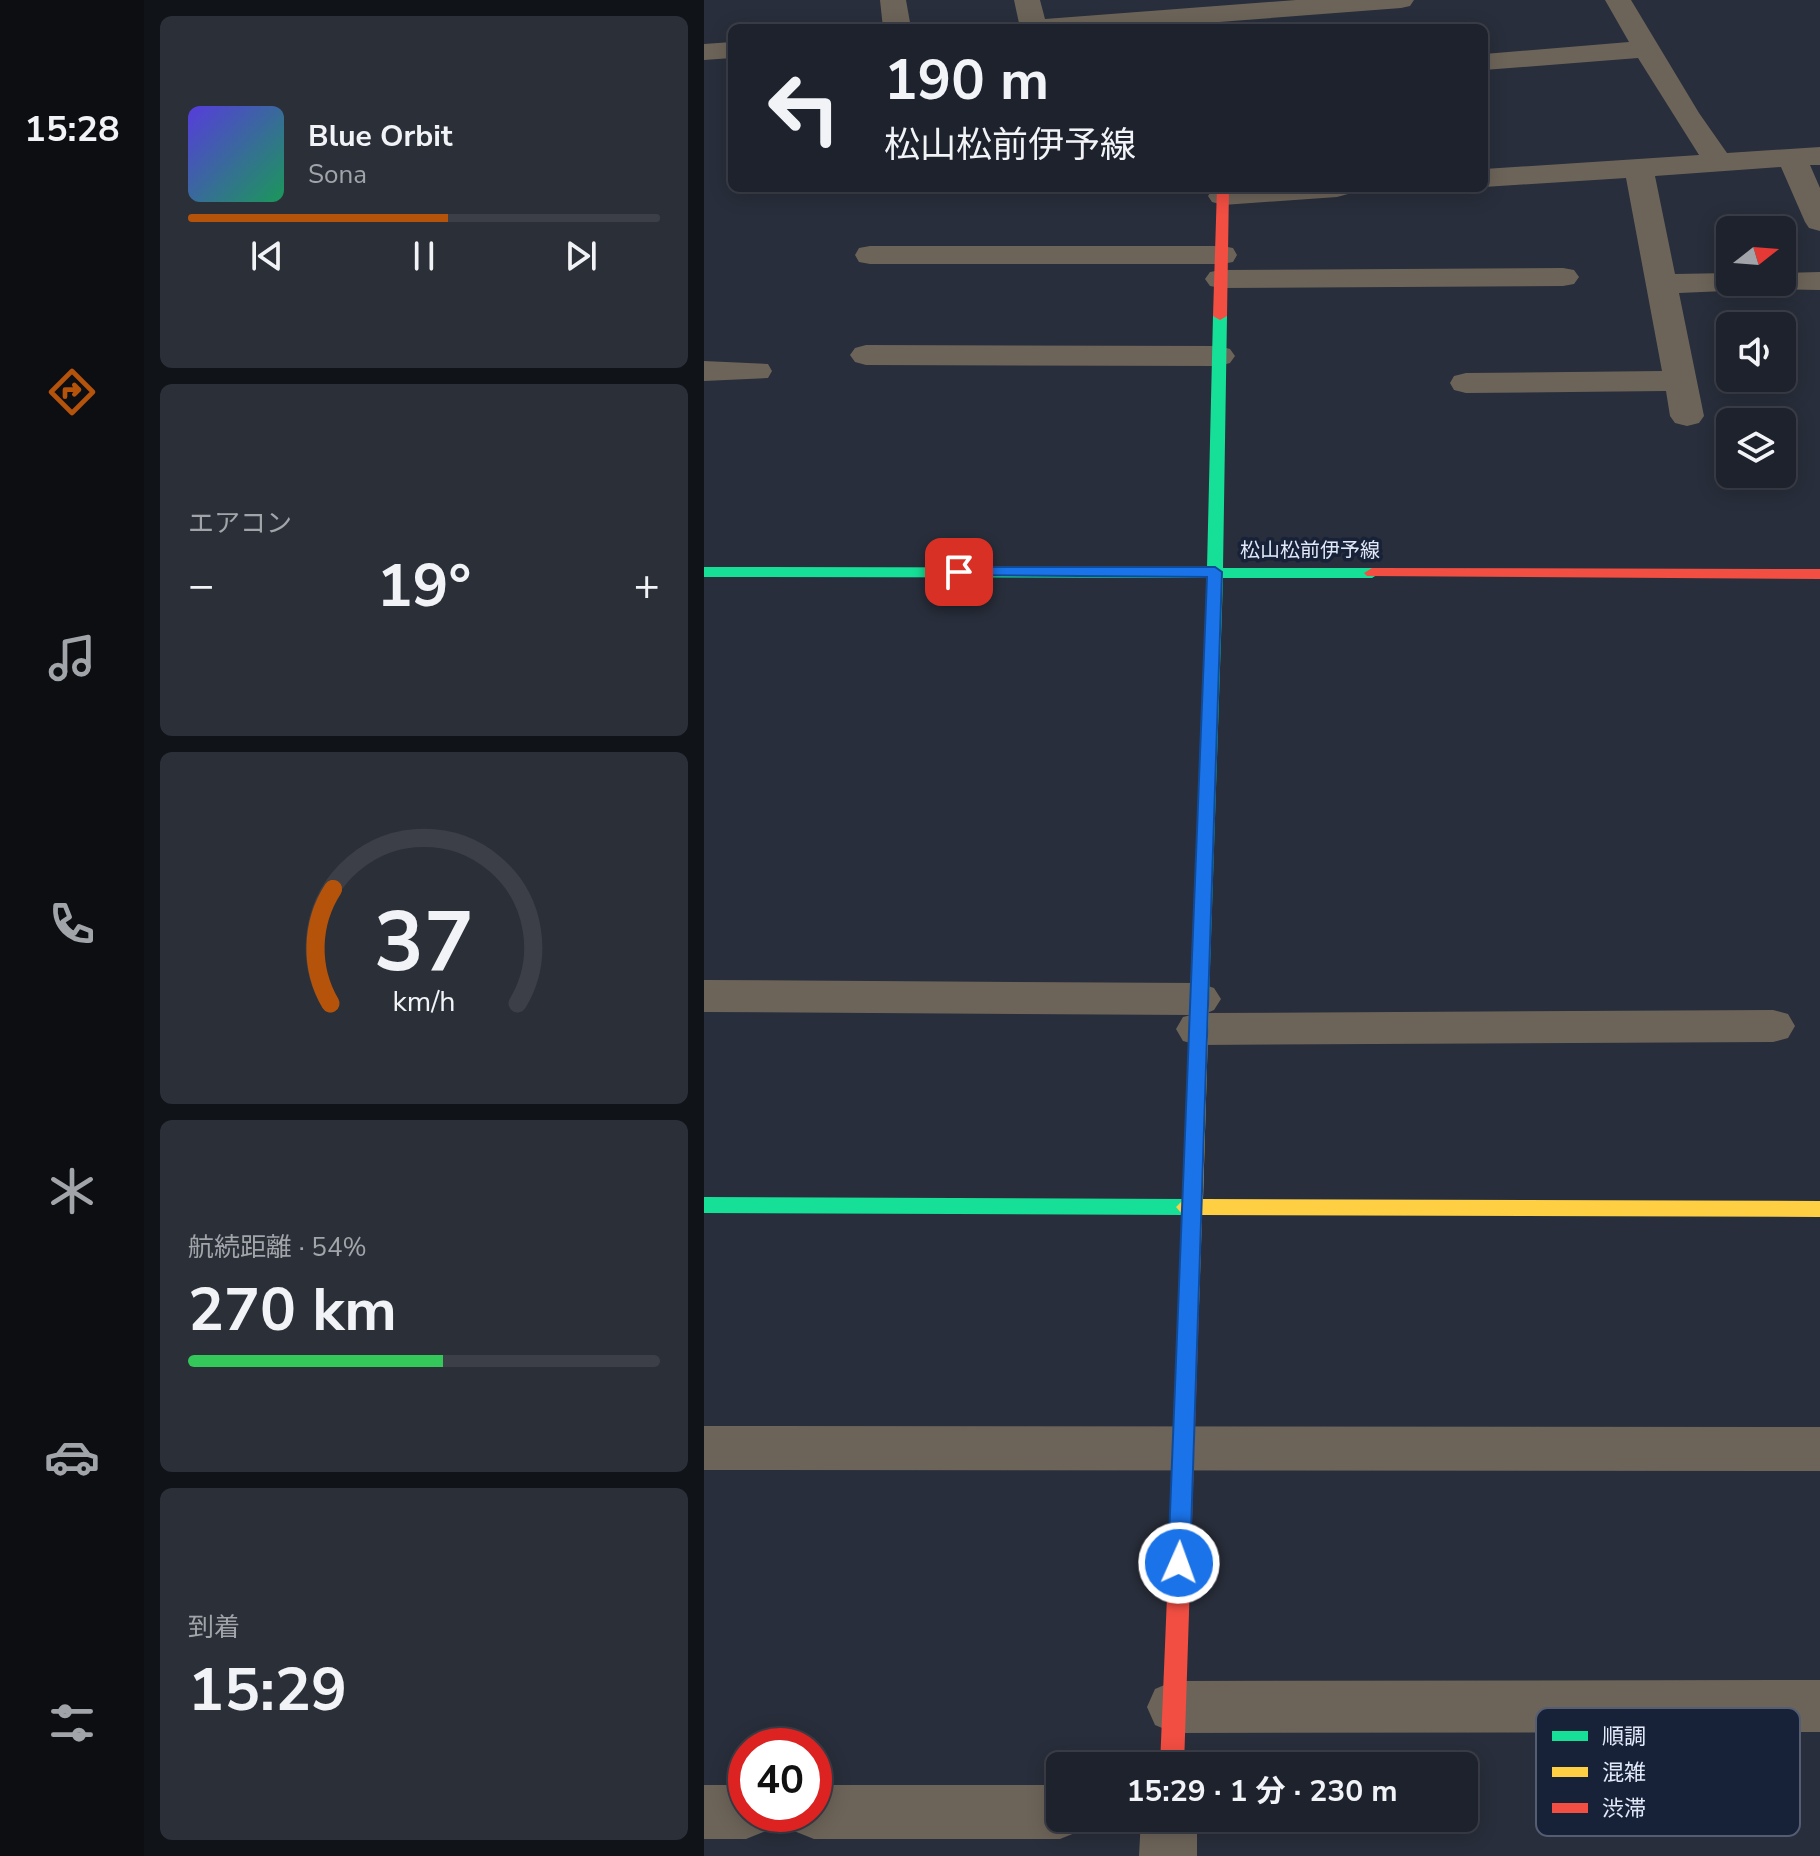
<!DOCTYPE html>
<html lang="ja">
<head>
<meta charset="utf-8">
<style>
	body { margin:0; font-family:"Nunito Sans","Noto Sans JP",sans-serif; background:#2b2f38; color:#f1f3f6; height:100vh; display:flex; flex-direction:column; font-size:30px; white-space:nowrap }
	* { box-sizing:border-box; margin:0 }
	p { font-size:26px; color:#a1a4a9 }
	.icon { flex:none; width:44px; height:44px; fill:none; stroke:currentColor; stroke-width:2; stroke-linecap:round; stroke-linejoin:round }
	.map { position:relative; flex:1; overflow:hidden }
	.drawer { display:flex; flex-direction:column; gap:16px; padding:16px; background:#101318; width:560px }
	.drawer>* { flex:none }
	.guide { position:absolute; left:24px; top:24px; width:760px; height:168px; border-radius:12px; box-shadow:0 4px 20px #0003,0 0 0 2px #3c3f48; background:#1e222c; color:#f1f3f6; overflow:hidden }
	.needle { width:52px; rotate:73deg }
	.tools { position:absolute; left:1012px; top:216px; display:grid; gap:16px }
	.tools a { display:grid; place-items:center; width:80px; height:80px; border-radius:12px; background:#1e222c; box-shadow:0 4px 20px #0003,0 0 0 2px #3c3f48; font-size:40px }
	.speed { position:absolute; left:24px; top:1728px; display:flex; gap:16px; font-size:40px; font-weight:700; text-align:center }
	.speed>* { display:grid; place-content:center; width:104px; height:104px; border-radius:50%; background:#1e222c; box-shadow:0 4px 20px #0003,0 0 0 2px #3c3f48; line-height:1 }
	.speed .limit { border:12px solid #d22; background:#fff; color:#111 }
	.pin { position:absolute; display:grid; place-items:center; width:68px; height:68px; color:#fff; margin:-34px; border-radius:16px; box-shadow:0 4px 12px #0006 }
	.me { position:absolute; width:88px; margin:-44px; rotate:2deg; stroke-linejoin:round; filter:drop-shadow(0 0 6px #0008) }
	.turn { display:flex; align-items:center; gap:28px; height:168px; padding:0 24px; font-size:36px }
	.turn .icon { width:104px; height:104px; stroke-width:2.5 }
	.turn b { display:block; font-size:56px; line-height:68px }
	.big { font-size:60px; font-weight:700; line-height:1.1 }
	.drawer .tile { flex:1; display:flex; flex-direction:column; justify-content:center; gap:12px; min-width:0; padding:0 28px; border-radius:12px; background:#2b2f38 }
	.drawer .dial { align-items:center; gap:0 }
	.dial svg { height:208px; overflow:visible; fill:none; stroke:#3c3f48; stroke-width:7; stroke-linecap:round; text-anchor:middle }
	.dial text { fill:#f1f3f6; stroke:none }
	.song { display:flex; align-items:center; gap:24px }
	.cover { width:96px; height:96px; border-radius:12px; background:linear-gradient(135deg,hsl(250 70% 55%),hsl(150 70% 35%)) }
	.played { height:8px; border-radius:4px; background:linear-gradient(90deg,#b45309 55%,#3c3f48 55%) }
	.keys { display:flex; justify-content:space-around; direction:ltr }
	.heat { display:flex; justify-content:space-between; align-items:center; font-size:44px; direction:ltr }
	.charge { height:12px; border-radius:6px; background:linear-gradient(90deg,#34c759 54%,#3c3f48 0) }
	.trip { position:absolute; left:342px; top:1752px; width:432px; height:80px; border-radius:12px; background:#1e222c; box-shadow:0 4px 20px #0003,0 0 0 2px #3c3f48; font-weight:700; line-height:80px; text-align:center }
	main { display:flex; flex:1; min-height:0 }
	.tab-bar { display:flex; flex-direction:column; width:144px; justify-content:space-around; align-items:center; background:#0c0e12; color:#a1a4a9 }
	.tab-bar .icon { width:56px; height:56px }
	.tab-bar .on { color:#b45309 }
	.tab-bar b { font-size:36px; color:#f1f3f6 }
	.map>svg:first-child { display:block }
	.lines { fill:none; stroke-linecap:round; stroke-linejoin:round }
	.street { fill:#6d6459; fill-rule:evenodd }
	.fast { fill:#16e098; fill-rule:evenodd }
	.slow { fill:#ffcf43; fill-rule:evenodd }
	.jam { fill:#f24e42; fill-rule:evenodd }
	.route { fill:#1a73e8; stroke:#114b97; stroke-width:2 }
	.labels { text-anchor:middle; stroke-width:7; stroke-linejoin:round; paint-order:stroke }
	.street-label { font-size:20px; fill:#e1e8f8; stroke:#172239 }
	.key { fill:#172239; stroke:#545d72; stroke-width:2 }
	.key-label { font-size:22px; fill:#e1e8f8 }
</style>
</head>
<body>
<main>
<nav class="tab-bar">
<b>15:28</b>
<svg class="icon on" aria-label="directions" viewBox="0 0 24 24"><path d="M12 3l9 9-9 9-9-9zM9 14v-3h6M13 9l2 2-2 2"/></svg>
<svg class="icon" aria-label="music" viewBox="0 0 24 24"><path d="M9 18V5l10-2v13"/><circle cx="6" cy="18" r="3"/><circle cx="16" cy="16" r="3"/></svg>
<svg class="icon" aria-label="phone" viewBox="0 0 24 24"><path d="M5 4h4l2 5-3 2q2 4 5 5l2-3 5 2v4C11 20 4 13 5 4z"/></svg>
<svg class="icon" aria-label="climate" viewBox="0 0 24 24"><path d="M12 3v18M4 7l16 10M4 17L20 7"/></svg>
<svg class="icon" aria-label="car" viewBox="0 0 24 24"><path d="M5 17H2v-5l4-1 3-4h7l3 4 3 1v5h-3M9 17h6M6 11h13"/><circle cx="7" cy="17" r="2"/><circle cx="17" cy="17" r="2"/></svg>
<svg class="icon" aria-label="filters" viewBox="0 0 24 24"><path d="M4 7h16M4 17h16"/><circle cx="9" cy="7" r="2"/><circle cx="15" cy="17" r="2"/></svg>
</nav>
<section class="drawer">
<div class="tile">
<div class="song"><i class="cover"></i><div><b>Blue Orbit</b><p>Sona</p></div></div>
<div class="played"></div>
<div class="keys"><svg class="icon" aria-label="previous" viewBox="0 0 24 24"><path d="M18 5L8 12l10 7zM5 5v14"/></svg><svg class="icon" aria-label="pause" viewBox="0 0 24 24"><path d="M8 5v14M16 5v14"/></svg><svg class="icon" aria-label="next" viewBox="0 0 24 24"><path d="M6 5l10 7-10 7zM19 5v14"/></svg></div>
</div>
<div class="tile"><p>エアコン</p>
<div class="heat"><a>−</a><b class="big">19°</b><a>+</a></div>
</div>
<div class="tile dial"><svg viewBox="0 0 100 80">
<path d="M14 69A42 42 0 1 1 86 69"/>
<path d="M14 69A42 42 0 0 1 15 25" stroke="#b45309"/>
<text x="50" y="56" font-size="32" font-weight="700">37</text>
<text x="50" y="72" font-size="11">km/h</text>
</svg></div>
<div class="tile"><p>航続距離 · 54%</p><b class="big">270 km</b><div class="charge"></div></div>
<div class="tile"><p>到着</p><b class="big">15:29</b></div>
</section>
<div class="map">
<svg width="1116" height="1856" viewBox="0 0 1116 1856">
	<rect width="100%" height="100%" fill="#282e3b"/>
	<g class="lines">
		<path class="street" d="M176,0H202L207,28H179Z
			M310,0H336L341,19L592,0H710L706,6L697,8L436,28H316Z
			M901,0H927L995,113L1023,153L1116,147V165H1106L1116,188V231L1105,228L1101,222L1077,167L951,176L971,274L1026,273V282H1078V273L1116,272V290L1067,289L975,293L1000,416L995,423L983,426L971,423L966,416L962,391L762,393L750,390L746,383L750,376L762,373L958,371L922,178L780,187V169L995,155L934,58L780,70V54L925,42Z
			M28,42V58L0,60V44Z
			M515,188H648L644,194L633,197L519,205L508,202L504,196L508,190Z
			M166,246H518L529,248L533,255L529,262L518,264H166L155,262L151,255L155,248Z
			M859,268L870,270L875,277L870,284L859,286L517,288L506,286L501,279L506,272L517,270Z
			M162,345L515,346L526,349L531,356L526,363L515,366L162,365L151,362L146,355L151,348Z
			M0,361L64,364L68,371L64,378L0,381Z
			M0,980L495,983L510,988L517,999L510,1010L503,1013L1069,1010L1084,1014L1091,1026L1084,1038L1069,1042L494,1045L479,1041L472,1029L479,1017L487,1015L0,1012Z
			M0,1426L1116,1427V1471L0,1470Z
			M1116,1680V1732L470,1733L451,1725L443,1707L451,1689L470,1681Z
			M0,1785H42V1814H69L62,1831L42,1839H0Z
			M110,1785H356V1818H382L376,1831L356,1839H110L90,1831L83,1814H110Z
			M437,1818H493V1856H435Z"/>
		<path class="fast" d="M516,312L523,316L519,568H668L676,573L668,578H519L505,998L503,1003H489L487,998L503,578L0,577V567L503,568L509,316Z
			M0,1197L482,1199L489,1201L492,1207L489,1213L482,1215L0,1213Z"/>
		<path class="slow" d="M496,991L503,993L505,998L499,1199L1116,1201V1217L498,1215L495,1306L492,1312L485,1315L478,1312L475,1306L478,1214L472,1207L479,1200L487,998L489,993Z"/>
		<path class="jam" d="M513,188H525L523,316L516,320L509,316Z
			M668,568L1116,569V579L663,576L660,573Z
			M485,1297L492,1300L495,1306L480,1766H456L475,1306L478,1300Z"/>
	</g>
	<path class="route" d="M255,567H511L518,572L486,1563L483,1571L475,1574L467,1571L464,1563L503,577L250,575L248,572Z"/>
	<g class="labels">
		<g class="street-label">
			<text x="606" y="557">松山松前伊予線</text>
		</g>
	</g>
	<rect x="832" y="1708" width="264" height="128" rx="12" class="key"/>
	<rect x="848" y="1731" width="36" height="10" fill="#16e098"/>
	<rect x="848" y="1767" width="36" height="10" fill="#ffcf43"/>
	<rect x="848" y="1803" width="36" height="10" fill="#f24e42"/>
	<g class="key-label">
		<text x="898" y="1744">順調</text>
		<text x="898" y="1780">混雑</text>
		<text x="898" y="1816">渋滞</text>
	</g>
</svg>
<div class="tools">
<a><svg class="needle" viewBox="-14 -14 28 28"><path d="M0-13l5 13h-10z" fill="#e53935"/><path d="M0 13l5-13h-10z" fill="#a1a4a9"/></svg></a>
<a><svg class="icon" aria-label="sound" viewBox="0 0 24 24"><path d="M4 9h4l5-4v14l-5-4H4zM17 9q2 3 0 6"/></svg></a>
<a><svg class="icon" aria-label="layers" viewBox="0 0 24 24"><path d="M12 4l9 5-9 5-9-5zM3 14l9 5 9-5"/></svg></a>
</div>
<div class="speed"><div class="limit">40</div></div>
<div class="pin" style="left:255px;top:572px;background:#d93025"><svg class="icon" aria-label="arrive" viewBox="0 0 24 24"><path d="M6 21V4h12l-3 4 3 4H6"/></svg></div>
<svg class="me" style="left:475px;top:1563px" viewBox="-20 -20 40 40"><circle r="17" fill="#1a73e8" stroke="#fff" stroke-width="3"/><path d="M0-11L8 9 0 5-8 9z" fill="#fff"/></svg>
<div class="trip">15:29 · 1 分 · 230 m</div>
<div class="guide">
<div class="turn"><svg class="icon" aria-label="left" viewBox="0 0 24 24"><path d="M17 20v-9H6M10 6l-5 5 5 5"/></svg><div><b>190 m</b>松山松前伊予線</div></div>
</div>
</div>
</main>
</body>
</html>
